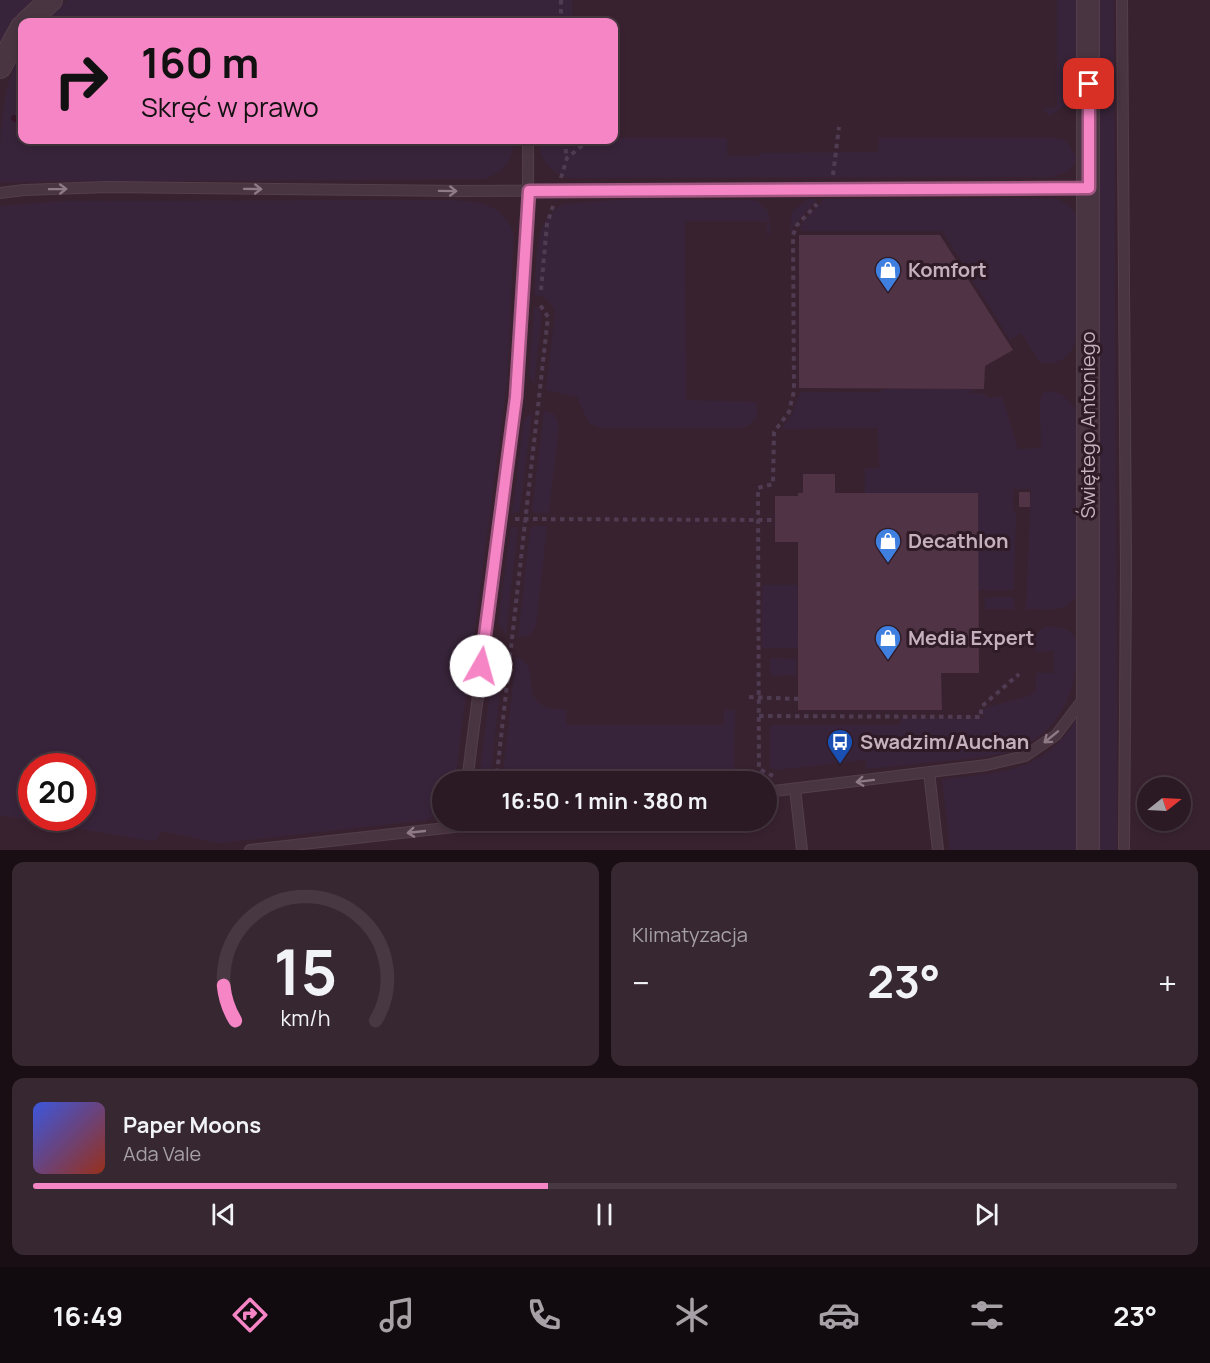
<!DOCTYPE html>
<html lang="pl">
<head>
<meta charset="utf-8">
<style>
	body { margin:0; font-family:Manrope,sans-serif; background:#372731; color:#f1f3f6; height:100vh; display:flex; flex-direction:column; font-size:22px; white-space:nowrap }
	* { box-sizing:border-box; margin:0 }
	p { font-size:20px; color:#a6a1a6 }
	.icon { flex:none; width:33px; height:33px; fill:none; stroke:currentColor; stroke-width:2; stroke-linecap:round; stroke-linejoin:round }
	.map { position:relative; height:850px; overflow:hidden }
	.side { display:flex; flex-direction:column; gap:12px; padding:12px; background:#180e14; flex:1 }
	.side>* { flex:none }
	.banner { position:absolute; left:18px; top:18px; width:600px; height:126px; border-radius:12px; box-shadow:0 3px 9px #0003,0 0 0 2px #473841; background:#f685c6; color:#111; overflow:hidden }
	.needle { width:39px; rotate:72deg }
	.buttons { position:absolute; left:1137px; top:777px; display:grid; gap:12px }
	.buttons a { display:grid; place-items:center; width:54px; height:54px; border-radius:50%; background:#2b1a24; box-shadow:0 3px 9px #0003,0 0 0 2px #473841; font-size:30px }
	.speed { position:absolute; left:18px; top:753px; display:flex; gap:12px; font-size:30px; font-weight:700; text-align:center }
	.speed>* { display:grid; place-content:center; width:78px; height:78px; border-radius:50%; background:#2b1a24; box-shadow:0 3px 9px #0003,0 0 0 2px #473841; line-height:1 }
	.speed .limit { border:9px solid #d22; background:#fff; color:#111 }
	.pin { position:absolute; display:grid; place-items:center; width:51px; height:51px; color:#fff; margin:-26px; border-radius:12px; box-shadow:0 3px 9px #0006 }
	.me { position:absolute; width:66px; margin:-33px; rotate:7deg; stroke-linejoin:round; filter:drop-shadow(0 0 4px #0008) }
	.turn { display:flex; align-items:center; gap:21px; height:126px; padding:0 24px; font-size:27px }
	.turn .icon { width:78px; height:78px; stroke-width:2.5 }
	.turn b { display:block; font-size:42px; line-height:51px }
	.big { font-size:45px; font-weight:700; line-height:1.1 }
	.side .card { flex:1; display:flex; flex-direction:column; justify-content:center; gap:9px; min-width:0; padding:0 21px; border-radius:12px; background:#372731 }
	.side .dial { align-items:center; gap:0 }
	.dial svg { height:156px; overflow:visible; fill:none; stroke:#473841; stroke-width:7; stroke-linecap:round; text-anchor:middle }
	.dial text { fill:#f1f3f6; stroke:none }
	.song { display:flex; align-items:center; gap:18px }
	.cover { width:72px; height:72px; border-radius:9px; background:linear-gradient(135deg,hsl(230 70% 55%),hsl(10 70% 35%)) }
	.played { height:6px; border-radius:3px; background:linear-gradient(90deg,#f685c6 45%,#473841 45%) }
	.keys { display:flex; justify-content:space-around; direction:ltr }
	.heat { display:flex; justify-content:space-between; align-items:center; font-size:33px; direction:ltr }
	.side .tiles { flex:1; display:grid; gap:12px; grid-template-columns:1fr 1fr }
	.card:last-child { grid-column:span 2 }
	.trip { position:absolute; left:432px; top:771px; width:345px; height:60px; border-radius:30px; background:#2b1a24; box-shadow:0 3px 9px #0003,0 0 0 2px #473841; font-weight:700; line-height:60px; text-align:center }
	.menu { display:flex; height:96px; justify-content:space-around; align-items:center; background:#110a0e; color:#a6a1a6 }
	.menu .icon { width:42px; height:42px }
	.menu .current { color:#f685c6 }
	.menu b { font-size:27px; color:#f1f3f6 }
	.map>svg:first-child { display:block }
	.green { fill:#38243a; fill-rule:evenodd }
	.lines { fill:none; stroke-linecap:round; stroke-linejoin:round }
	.stream { stroke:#361629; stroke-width:6 }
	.building { fill:#503445 }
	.service-casing { stroke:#533f4a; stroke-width:12 }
	.minor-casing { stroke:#533f4a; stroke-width:24 }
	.path { stroke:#503c52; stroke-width:4; stroke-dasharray:4.5 4.5; stroke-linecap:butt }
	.service { stroke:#493541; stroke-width:10 }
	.minor { stroke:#493541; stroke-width:22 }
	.oneway { stroke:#8e7985 }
	.route-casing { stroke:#a05681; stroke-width:15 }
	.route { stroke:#f685c6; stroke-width:10 }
	.labels { text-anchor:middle; stroke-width:6; stroke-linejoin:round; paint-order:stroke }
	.poi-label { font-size:20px; font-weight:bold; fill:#c6b0bd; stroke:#2e1b26; text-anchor:start }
	.street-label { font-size:20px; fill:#c6b0bd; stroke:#2e1b26 }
</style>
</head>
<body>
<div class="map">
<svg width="1210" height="850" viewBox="0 0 1210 850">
	<rect width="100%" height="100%" fill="#392230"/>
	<path class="green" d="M0,0H33L18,16L0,45Z
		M67,0H572V22H43Z
		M1057,0H1077V85L1066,105L1049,116L1042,108H1057Z
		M1099,0H1114L1117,850H1099Z
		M22,48V140H514C513,161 504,172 484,179L0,182C0,132 0,93 22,48Z
		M614,138H727V156H759L760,153L878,152L879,138H1055L1067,141L1077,159L1069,171L1053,177L571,178C549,174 541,160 538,140Z
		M1053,198C1063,201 1075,207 1077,218C1080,231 1079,330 1075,342C1071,357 1053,369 1039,361L1021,333L1010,340L942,231H800L802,223L824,199Z
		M634,199L751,200L759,202L768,211L771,232L767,236V221H685L686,400L756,402L758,415L748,426L740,428H599L589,423L577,397L546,390L555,310L543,296L534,295C538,264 531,220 564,204Z
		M809,199H818L795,224L790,234L792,211Z
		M416,200C454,202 501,192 514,235L507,383L455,781L442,782V812L427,820L219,843L161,831L157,840L151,841L0,815V206L65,201ZM32,766H82V818H32Z
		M534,307L538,308L542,314L534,385L529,374Z
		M882,389H984L970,391V394L983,393L988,398L1002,396L1018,449L1041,448L1040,401L1044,392C1059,388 1070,400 1077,412V595C1067,614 1046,609 1026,609L1031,489H1013V511H1016L1014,590H978V494L865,493V468H879L878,428L782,429L792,414L800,392H881Z
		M544,411L554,414L559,424L549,513H535L532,511Z
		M532,412L520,511L512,514L524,420Z
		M511,526L518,528L506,635L498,623Z
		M534,526H547L536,626L530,635L518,637L530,529Z
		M762,585H797L798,648H762Z
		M985,597H1014V609H985Z
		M1045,627C1062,627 1077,628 1077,649C1077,697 1054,741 1004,753C988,757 970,758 954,760C925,763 896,766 866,769L865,760L775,770L770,767V725H900L901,718H982L984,708L1029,696L1036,690V673H1054V651L1035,652V634Z
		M504,656L490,781H479L493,666Z
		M516,657L521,658L529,668C533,697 530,708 566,710V725H724V709L735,711L734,780L502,781Z
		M770,658L796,659V675L773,676L770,672Z
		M1076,720L1077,850H950L942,779C998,773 1044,773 1076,720Z"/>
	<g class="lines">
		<path class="stream" d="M14,118L22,122"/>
	</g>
	<path class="building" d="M799,235H940L1013,350L985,366L984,389L799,388Z
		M803,474H835V493H978L979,673H941L942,710H798V542H775V496H798V493H803Z
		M1019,492H1030V507H1019Z"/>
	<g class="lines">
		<g class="service-casing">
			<path id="service" d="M1122,0L1126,568L1124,850
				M0,193L24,190L107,187L461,191L1089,188
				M929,772L938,850
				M467,782C493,569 531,355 528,140
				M795,789L802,850
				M766,792L987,765L1025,756L1056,735L1084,698
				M250,850L516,820"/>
		</g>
		<g class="minor-casing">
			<path id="minor" d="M1088,0V850
				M27,22L51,0
				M0,67L22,27"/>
		</g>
		<path class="path" d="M561,0V22
			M564,140L567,158
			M833,175L839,127
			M561,178L567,158L589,140
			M541,290L547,224L554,203
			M515,519L775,520
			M749,697L798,699
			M759,716L981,717V707L1019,674
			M773,776L759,769L758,488L773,484L774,432L789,412L794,391L793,235L797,225L817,204
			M496,782L548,317L538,302"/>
		<use href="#service" class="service"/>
		<use href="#minor" class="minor"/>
	</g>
	<defs><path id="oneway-shaft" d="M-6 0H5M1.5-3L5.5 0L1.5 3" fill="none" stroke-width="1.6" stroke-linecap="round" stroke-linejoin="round" transform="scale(1.5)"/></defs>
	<g class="oneway">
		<use href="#oneway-shaft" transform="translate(58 189) rotate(-1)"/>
		<use href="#oneway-shaft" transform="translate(253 189) rotate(1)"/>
		<use href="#oneway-shaft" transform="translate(448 191) rotate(1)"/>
		<use href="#oneway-shaft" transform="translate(1051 737) rotate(141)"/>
		<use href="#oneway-shaft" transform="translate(865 781) rotate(173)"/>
		<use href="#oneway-shaft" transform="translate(416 832) rotate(174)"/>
	</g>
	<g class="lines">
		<g class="route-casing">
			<path id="route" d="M481,666L516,397L529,191L1089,188V84"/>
		</g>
		<use href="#route" class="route"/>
	</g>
	<defs>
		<g id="shop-pin" transform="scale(1.35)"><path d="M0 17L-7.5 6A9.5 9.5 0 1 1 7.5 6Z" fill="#3f7fe0" stroke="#2e1b26"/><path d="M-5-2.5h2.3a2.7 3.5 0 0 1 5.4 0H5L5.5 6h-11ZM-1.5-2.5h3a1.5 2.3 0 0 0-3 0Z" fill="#fff"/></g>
		<g id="bus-pin" transform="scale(1.35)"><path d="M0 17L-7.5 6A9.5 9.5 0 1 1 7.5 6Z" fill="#1a4fb4" stroke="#2e1b26"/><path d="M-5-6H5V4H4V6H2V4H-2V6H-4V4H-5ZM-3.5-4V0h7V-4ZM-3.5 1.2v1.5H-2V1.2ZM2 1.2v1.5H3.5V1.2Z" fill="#fff"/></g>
	</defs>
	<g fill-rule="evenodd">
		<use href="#shop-pin" x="888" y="270"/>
		<use href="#shop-pin" x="888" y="541"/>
		<use href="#shop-pin" x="888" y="638"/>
		<use href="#bus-pin" x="840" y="742"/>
	</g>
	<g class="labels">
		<g class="poi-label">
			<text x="908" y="277">Komfort</text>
			<text x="908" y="548">Decathlon</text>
			<text x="908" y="645">Media Expert</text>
			<text x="860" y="749">Swadzim/Auchan</text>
		</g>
		<g class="street-label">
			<text transform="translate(1088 425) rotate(-90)" y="7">Świętego Antoniego</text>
		</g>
	</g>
</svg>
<div class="buttons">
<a><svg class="needle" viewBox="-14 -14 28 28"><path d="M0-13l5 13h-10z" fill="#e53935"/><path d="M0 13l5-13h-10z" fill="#a6a1a6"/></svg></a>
</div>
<div class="speed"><div class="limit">20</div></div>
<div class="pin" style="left:1089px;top:84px;background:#d93025"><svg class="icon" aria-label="arrive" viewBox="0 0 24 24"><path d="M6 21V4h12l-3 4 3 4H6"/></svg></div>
<svg class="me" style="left:481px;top:666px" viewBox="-20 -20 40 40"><circle r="19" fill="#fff"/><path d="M0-13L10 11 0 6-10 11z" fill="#f685c6"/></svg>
<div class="trip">16:50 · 1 min · 380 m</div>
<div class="banner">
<div class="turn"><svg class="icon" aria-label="right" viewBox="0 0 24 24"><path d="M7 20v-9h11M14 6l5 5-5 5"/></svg><div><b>160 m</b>Skręć w prawo</div></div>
</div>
</div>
<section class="side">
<div class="tiles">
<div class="card dial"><svg viewBox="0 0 100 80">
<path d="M14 69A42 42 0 1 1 86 69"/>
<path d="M14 69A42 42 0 0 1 8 51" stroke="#f685c6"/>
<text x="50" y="56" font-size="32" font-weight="700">15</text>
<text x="50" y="72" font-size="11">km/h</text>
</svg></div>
<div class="card"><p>Klimatyzacja</p>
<div class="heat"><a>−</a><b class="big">23°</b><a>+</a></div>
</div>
<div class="card">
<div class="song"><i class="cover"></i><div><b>Paper Moons</b><p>Ada Vale</p></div></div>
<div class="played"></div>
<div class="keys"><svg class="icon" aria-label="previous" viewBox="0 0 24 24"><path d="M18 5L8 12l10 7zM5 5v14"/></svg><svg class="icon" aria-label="pause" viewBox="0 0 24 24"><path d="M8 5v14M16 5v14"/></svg><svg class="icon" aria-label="next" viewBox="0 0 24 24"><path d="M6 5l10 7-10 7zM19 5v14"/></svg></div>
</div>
</div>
</section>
<nav class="menu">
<b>16:49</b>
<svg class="icon current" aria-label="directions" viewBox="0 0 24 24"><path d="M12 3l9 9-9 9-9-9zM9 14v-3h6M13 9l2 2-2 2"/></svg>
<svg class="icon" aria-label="music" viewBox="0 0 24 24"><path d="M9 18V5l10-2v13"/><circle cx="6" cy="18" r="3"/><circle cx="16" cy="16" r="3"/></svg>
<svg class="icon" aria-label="phone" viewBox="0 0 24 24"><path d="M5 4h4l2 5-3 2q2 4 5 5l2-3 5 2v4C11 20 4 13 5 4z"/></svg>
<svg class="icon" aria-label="climate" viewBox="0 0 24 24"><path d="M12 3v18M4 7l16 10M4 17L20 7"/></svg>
<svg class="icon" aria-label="car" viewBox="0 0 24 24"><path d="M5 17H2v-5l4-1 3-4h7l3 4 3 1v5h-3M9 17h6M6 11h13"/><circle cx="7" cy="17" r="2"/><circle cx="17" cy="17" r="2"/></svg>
<svg class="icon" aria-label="filters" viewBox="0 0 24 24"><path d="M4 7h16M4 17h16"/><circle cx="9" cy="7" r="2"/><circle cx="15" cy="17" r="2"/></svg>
<b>23°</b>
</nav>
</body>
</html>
